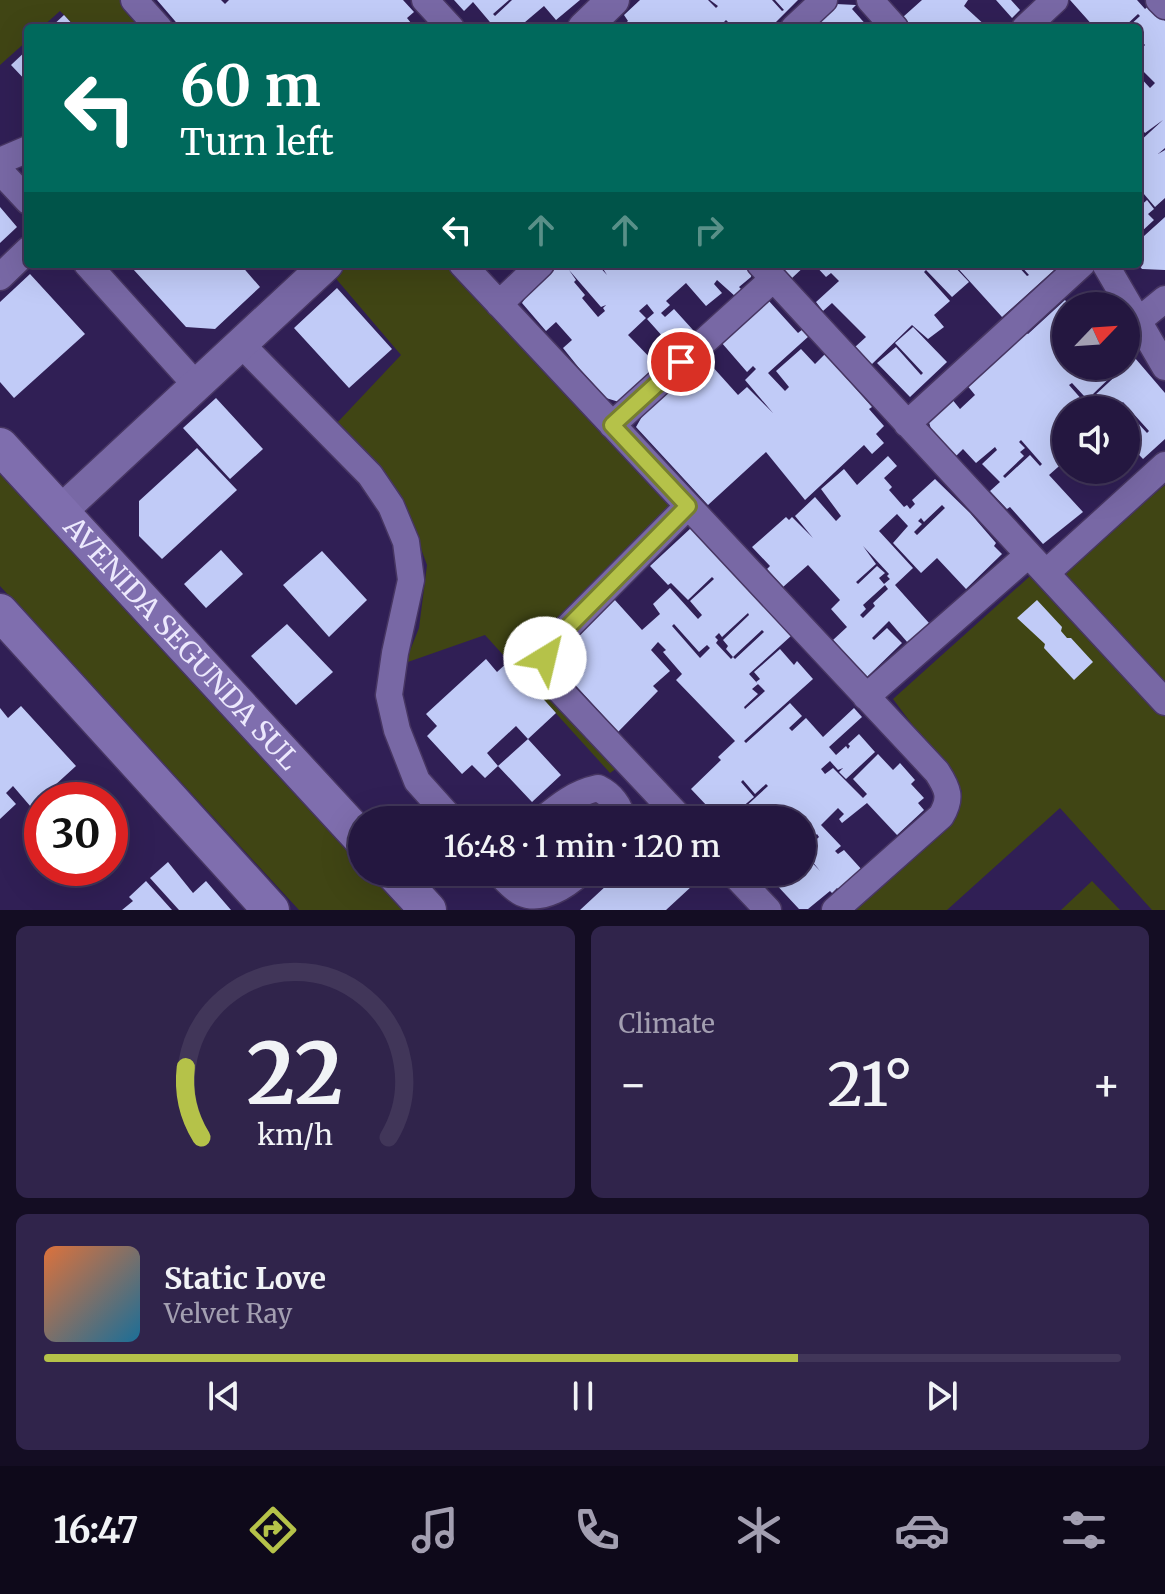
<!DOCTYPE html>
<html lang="en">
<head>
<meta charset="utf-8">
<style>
	body { margin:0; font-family:Merriweather,serif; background:#30244b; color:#f1f3f6; height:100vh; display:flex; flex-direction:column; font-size:30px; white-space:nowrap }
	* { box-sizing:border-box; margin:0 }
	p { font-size:26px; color:#a39fb1 }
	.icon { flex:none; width:44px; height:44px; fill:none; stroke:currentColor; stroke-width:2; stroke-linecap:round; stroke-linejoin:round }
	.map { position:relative; height:910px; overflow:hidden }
	.sheet { display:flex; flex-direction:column; gap:16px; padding:16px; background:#140d23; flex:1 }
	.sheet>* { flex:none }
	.top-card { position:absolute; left:24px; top:24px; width:1118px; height:244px; border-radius:8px; box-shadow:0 8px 32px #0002,0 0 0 2px #413659; background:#00695c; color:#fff; overflow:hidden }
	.needle { width:52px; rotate:65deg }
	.fabs { position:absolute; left:1052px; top:292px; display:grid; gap:16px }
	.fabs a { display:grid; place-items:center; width:88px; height:88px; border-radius:50%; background:#241740; box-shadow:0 8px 32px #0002,0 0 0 2px #413659; font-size:40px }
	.speed { position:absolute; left:24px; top:782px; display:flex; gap:16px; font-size:40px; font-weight:700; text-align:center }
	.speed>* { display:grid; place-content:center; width:104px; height:104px; border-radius:50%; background:#241740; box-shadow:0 8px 32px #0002,0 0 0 2px #413659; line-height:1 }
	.speed .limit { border:12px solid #d22; background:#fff; color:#111 }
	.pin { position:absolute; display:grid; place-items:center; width:68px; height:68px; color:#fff; margin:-34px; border:4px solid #fff; border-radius:50%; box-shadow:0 2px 8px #0007 }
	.me { position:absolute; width:88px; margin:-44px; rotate:36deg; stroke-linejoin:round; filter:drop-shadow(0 0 6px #0008) }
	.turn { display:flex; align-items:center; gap:28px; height:168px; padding:0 24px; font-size:36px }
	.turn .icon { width:104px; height:104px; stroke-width:2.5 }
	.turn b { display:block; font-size:56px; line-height:68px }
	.lanes { display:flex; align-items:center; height:76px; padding:0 24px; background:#0003; justify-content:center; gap:40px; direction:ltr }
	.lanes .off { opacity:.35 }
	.big { font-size:60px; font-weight:600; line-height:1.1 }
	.sheet .card { flex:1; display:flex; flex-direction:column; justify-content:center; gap:12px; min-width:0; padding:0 28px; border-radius:12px; background:#30244b }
	.sheet .dial { align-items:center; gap:0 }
	.dial svg { height:208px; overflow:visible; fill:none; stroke:#413659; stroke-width:7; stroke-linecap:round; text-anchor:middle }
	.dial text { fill:#f1f3f6; stroke:none }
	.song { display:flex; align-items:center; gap:24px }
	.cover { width:96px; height:96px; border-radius:12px; background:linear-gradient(135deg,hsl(20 70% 55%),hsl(200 70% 35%)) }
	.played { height:8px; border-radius:4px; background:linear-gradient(90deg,#b5c249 70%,#413659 70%) }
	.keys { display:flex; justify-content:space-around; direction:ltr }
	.heat { display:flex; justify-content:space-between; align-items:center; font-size:44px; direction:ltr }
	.sheet .tiles { flex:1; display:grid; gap:16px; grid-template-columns:1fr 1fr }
	.card:last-child { grid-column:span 2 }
	.trip { position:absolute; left:348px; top:806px; width:468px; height:80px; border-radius:40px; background:#241740; box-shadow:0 8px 32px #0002,0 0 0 2px #413659; font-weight:600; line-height:80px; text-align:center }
	.tabs { display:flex; height:128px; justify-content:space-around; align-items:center; background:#0e091a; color:#a39fb1 }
	.tabs .icon { width:56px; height:56px }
	.tabs .selected { color:#b5c249 }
	.tabs b { font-size:36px; color:#f1f3f6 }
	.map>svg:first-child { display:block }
	.green { fill:#404514 }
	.building { fill:#c1cbf7; fill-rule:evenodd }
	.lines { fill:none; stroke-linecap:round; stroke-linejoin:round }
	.minor-casing { stroke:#473663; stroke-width:29 }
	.tertiary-casing { stroke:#473663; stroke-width:35 }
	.secondary-casing { stroke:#473663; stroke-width:39 }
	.minor { stroke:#7868a5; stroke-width:26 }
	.tertiary { stroke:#7868a5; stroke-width:32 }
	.secondary { stroke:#7f6eae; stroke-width:36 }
	.route-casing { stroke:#767e2f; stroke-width:20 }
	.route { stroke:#b5c249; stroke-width:14 }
	.labels { text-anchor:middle; stroke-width:8; stroke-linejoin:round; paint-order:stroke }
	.street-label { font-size:28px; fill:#ece8fd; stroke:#160f27 }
</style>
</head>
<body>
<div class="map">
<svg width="1165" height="910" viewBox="0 0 1165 910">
	<rect width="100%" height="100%" fill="#301f55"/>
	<path class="green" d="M0,0H126L151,28H77L60,11L41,28H28V40L0,65Z
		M344,264H449L673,508L524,660L620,766L610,773L485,635L405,663L419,628L427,565L404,502L335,425L401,355L332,274Z
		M0,453L362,857V872H376L410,910H299L0,586Z
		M1165,485V693L1059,573Z
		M1039,568L1165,701V910H1152L1060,808L947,910H848L955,817L962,791L893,699Z
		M1092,881L1120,910H1061Z"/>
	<path class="building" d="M157,0H221L225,4L229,0H403L414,12L407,18L415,28H402L404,26L402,23L396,28H278L274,23L269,28H181Z
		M454,0H509L493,14L495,16L512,0H580L556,20L544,6L518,28H495L473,2L464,11Z
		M640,0H708L716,8L718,6L710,0H772L782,11L784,10L775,0H798L770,28H734L726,20L724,22L729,28H620L628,21L624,15Z
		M922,0H968L964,6L988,28H913L903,17Z
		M996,0H1011L1020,10L1012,18Z
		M1070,0H1137L1145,9L1150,5L1165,21V148L1158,154L1165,150V198L1155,207L1138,187V168L1144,163L1138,157V143L1163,120L1145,133L1138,125V75L1150,88L1155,83L1142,70L1138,74V52L1145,45L1143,43L1138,47V28H1127L1140,16L1138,14L1123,28H1095Z
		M836,4L856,5L852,9L869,28H812Z
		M64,15L76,28H50Z
		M28,49V83L11,65Z
		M1147,200L1154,209L1148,214L1154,220L1141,232L1144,236L1165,217V270L1142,269L1138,264V208Z
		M0,207L17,227L0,243Z
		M139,264H213L209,267L211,269L217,264H240L260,287L215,329L186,327L133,269Z
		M557,264H597L607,275L600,264H662L667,270L670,266L668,264H744L752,272L751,277L739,287L743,291L736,297L717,280L714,284L722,293L706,306L686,283L666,301L670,305L661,313L665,317L674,309L693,330L673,348L647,319L654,313L647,304L639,311L646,318L628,335L659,367L619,402L606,398L579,368L563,348L572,340L556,322L546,331L522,303L532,287ZM569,270L601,307L606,305L603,308L605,311L598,317L582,298L585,295L574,282L576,280Z
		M779,264H807L792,278Z
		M814,264H834L837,267L841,264H906V267L909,264H952L969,282L952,297L926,270L924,272L950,301L934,315L944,327L928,339L912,325L871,365L855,347L866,337L832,303L823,311L816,302L839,281L831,273L826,277Z
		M954,264H1016L1027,276L1029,275L1019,264H1061L1002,317Z
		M30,274L85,334L14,398L0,382V302Z
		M337,288L392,349L349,388L294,328Z
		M768,300L798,333L803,329L809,336L768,373L785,391L789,387L776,371L801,349L815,364L825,354L872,407L869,409L884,426L876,434L884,443L872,454L864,445L805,500L766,452L708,505L636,427L644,413L695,366L702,374L711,365L738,395L747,387L773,413L745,380L756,369L753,366L747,372L721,342Z
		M1065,300L1070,306H1066V316L1056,326L1058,329L1066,321V366H1122L1093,394L1094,396L1135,358L1165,393V439L1143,459L1126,441V410L1147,433L1149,431L1123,402L1115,410H1097L1072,383L1069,385L1091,410H1066V433L1055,443L1066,455V460L1049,475L1083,512L1043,544L1010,507L1007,509L990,491L1000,482L982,464L997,450L995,447L976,463L963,449L956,456L931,429L928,419L951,398L960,409L975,395L966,384L1024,331L1028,334ZM1021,440L1042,464L1040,466L1030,455L1005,478L1003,476L1024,456L1020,452L1025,448L1019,442Z
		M913,327L947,362L910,397L877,363L896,347L921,375L923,373L895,343Z
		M216,398L263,449L230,479L183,428Z
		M197,448L237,490L162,559L139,536V501Z
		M888,456L897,466L884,478L892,487L889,490L904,507L907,505L910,509L915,504L912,500L935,479L970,513L996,543L994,546L1002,554L966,589L937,558L921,573L893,543L908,526L897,514L879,531L913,568L895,585L929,623L908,643L889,621L872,638L874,640L887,628L902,643L867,677L833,640L847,627L831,609L840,600L808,565L783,587L767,569L770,566L752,547L786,517L789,520L792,517L813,538L795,516L815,497L836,521L841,516L821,489L844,469L857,485ZM942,505L945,508L917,535L914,532L922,524L918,521L921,518L924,522ZM863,546L889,574L887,576L890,579L884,584L879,578L885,573L877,566L858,584L856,582L876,564ZM885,585L888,589L873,603L875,606L863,618L860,615L866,609L863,605Z
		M691,528L791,636L749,674L758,684L752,689L758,694L744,707L745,709L765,691L756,682L760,679L754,672L780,649L794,665L797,661L813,679L744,741L746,743L790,703L802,716L789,728L792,731L806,718L823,737L854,708L862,717L829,747L836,755L846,746L848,749L850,746L848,744L859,734L875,752L846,779L839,772L843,768L838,770L830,761L821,769L825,774L833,768L863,798L867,794L853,779L878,754L893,770L900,763L915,780L911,784L924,798L918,803L924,810L897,835L867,803L842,823L839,819L844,814L838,808L821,825L841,846L835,851L838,854L844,850L863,871L841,892L837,888L832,893L830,891L808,909H799L772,880L781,872H802V852L820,871L804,851L819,837L817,834L802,847V820L797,817L794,820H731L768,786L766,784L755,794L743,780L741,782L754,797L727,820H700L697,817L708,807L691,789L721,760L718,757L735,741L676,680L682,674L663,652L666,650L658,642L651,650L670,671L653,686L658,691L618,732L568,677L573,673L556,654L614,599L642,630L660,614L653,604L670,588L698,619L702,615L690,601L714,579L712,577L688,600L671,583L668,585L650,566ZM748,613L749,615L723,640L728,646L726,649L733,657L762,630L764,632L735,659L733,657L731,659L716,643L718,640L715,637L719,633L722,637ZM674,624L699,652L707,645L710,648L700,658L672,626Z
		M221,550L243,574L206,608L184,584Z
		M322,551L367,600L329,637L283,585Z
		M1037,600L1062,627L1061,631L1067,638H1071L1093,662L1074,680L1044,648L1045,644L1017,618Z
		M287,624L333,672L296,705L251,656Z
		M486,659L497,672L509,661L556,713L528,739L561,775L532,802L498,766L485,778L472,765L462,774L427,736L437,726L426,714ZM516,726L528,739L498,766L487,753Z
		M21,706L76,766L31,807L13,786L6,793L16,804L0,819V708L8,718Z
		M168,862L193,893L206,881L231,910H179L150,878Z
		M621,872H703L705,874L666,910H580Z
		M146,881L172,910H122L133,901L129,897Z"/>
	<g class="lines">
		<g class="minor-casing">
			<path id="minor" d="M134,0L159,28
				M425,0L451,28
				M870,0L895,28
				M1159,0L1165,6
				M794,28L824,0
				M1025,28L1055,0
				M0,161L28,149
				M0,171L28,201
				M87,264L196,385
				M462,264L937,772C948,789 952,798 941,816L835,910
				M760,264L1165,702
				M1105,264L1165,367
				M0,277L28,250
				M499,304L541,264
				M1138,321L1165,299
				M241,344L370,475L391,506L406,542L411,580L395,653L389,695L397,730L417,781L452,820
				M907,424L1082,264
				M612,425L773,279
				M1046,573L1165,465
				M866,697L1028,555
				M542,820C560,805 575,793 598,788C610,794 622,806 621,820
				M682,820L554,684C545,668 543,656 554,641L688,506
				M498,872C505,879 513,889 522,893C542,902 567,885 581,872
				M732,872L768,910"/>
		</g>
		<g class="tertiary-casing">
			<path id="tertiary" d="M584,28L613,0
				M60,512L327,264"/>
		</g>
		<g class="secondary-casing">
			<g id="secondary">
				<path id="s1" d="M0,446L362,839"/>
				<path d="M0,612L271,910"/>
				<path d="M393,872L428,910"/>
			</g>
		</g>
		<use href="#minor" class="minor"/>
		<use href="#tertiary" class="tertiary"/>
		<use href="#secondary" class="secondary"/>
	</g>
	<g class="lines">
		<g class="route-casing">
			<path id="route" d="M545,658L554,641L688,506L612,425L681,362"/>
		</g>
		<use href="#route" class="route"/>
	</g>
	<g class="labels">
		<g class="street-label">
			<text dy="10" stroke="none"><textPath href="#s1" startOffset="268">AVENIDA SEGUNDA SUL</textPath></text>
		</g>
	</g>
</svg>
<div class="fabs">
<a><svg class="needle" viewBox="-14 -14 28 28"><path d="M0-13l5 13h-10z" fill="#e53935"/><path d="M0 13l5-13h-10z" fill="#a39fb1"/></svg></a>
<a><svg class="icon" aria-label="sound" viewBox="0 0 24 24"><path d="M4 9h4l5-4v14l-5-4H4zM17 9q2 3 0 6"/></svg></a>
</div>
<div class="speed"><div class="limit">30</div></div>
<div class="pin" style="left:681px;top:362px;background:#d93025"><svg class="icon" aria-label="arrive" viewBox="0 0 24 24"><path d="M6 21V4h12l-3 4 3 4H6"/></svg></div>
<svg class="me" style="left:545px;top:658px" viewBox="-20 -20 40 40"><circle r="19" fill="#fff"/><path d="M0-13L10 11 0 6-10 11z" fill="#b5c249"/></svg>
<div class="trip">16:48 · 1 min · 120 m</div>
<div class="top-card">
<div class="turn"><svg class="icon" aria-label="left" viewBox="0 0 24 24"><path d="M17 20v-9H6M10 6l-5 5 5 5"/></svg><div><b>60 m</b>Turn left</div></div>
<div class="lanes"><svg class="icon" aria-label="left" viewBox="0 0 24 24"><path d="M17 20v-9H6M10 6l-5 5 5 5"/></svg><svg class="icon off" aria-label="ahead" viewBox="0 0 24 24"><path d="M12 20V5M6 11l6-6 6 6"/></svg><svg class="icon off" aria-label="ahead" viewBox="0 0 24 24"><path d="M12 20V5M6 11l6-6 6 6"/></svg><svg class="icon off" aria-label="right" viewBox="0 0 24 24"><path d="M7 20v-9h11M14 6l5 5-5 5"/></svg></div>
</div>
</div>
<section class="sheet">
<div class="tiles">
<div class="card dial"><svg viewBox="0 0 100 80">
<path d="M14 69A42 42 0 1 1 86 69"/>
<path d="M14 69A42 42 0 0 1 8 42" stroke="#b5c249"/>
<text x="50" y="56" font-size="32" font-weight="700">22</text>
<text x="50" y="72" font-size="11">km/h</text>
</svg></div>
<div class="card"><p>Climate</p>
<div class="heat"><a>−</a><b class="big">21°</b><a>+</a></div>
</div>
<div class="card">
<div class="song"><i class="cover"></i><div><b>Static Love</b><p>Velvet Ray</p></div></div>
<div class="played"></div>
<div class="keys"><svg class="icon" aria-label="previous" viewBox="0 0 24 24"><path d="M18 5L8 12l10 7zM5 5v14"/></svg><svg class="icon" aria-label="pause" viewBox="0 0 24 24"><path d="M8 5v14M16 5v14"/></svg><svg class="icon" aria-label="next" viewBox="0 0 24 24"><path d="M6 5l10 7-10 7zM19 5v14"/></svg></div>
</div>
</div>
</section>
<nav class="tabs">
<b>16:47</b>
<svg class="icon selected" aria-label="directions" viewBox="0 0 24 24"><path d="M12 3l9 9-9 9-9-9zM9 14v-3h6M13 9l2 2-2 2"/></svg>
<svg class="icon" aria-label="music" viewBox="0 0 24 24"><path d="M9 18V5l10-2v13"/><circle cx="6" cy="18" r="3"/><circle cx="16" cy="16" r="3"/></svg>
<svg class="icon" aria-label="phone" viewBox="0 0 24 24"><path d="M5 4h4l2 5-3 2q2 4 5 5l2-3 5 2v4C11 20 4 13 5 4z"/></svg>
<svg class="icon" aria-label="climate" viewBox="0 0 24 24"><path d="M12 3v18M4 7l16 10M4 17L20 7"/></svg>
<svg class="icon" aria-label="car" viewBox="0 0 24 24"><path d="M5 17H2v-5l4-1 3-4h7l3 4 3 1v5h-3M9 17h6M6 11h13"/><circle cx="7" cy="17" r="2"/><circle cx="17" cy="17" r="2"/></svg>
<svg class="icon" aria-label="filters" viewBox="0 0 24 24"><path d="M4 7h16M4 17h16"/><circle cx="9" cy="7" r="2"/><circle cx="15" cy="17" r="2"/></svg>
</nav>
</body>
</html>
